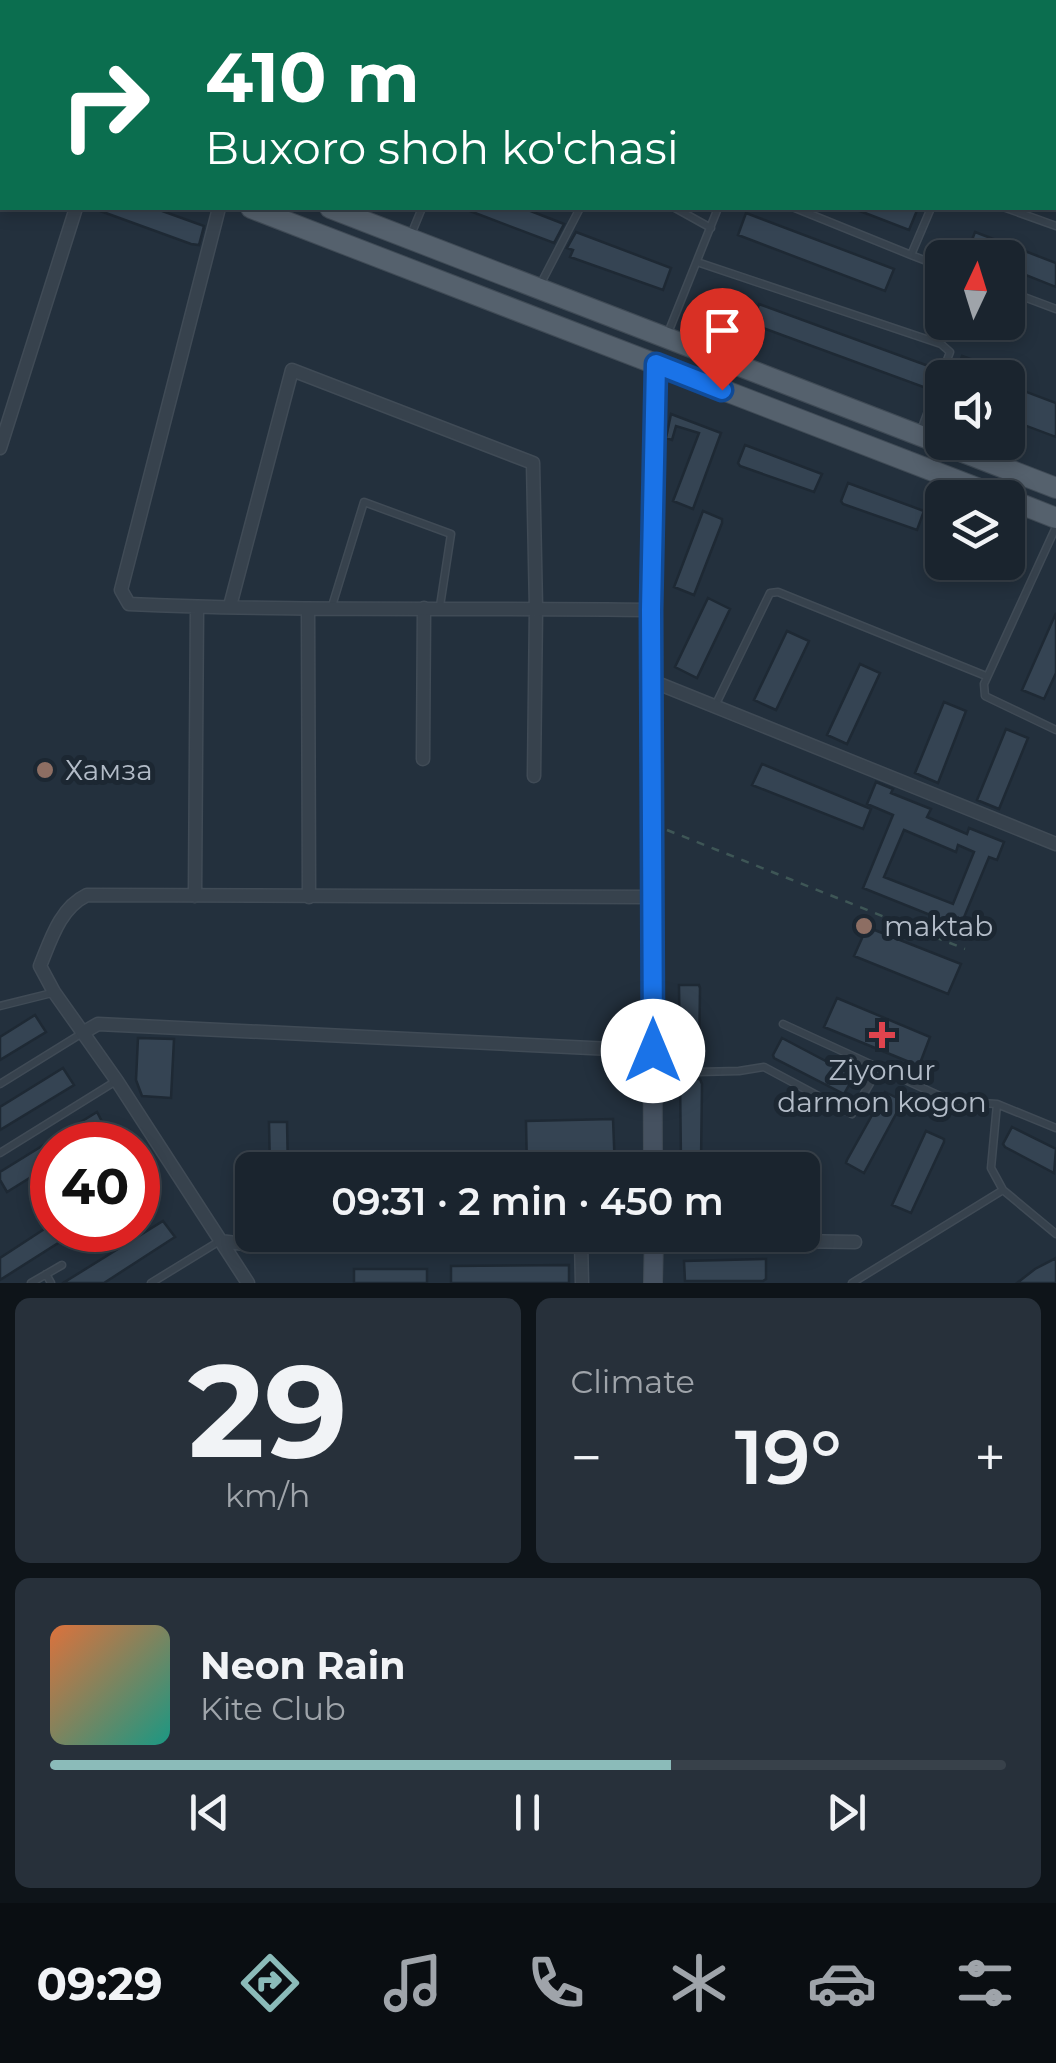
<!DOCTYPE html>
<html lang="en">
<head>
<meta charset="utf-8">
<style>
	body { margin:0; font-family:Montserrat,sans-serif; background:#27303a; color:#f1f3f6; height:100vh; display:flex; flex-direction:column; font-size:38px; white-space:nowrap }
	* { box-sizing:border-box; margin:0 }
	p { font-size:32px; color:#9fa4aa }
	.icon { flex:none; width:55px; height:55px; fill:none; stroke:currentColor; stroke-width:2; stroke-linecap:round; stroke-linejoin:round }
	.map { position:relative; height:1283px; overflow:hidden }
	.side { display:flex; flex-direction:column; gap:15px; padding:15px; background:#0e1419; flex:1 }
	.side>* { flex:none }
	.guide { position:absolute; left:0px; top:0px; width:1058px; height:210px; box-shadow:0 5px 15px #0003,0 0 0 2px #38414a; background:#0b6e4f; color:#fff; overflow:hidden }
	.needle { width:65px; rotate:4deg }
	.tools { position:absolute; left:925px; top:240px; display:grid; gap:20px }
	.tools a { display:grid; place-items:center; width:100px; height:100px; border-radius:15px; background:#1a242e; box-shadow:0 5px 15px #0003,0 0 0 2px #38414a; font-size:50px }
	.speed { position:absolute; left:30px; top:1122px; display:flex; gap:20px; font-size:50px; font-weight:700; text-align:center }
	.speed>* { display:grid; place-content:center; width:130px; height:130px; border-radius:50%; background:#1a242e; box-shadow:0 5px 15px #0003,0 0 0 2px #38414a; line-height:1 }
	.speed .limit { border:15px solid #d22; background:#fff; color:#111 }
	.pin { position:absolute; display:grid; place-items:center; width:85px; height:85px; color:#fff; margin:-102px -42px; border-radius:50% 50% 50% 0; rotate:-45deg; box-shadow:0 0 10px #0007 }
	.pin .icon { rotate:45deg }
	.me { position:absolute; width:110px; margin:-55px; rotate:0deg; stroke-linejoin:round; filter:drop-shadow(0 0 8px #0008) }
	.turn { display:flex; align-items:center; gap:35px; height:210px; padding:0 40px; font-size:45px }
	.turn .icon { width:130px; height:130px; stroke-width:2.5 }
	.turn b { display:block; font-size:70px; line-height:85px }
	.big { font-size:75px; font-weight:600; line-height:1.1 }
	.side .widget { flex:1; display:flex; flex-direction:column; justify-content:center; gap:15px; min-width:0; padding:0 35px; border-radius:15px; background:#27303a }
	.side .dial { align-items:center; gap:0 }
	.dial b { font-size:130px; line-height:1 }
	.song { display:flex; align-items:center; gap:30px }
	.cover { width:120px; height:120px; border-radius:15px; background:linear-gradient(135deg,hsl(20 70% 55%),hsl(170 70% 35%)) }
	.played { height:10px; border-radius:5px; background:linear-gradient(90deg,#8bbbb9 65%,#38414a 65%) }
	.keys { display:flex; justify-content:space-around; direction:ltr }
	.heat { display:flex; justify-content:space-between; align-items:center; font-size:55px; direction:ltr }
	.side .tiles { flex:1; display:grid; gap:15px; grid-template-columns:1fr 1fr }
	.widget:last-child { grid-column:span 2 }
	.trip { position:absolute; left:235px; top:1152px; width:585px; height:100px; border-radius:15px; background:#1a242e; box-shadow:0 5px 15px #0003,0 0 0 2px #38414a; font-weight:600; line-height:100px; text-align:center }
	.menu { display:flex; height:160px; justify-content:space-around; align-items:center; background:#0a0e12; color:#9fa4aa }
	.menu .icon { width:70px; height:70px }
	.menu .current { color:#8bbbb9 }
	.menu b { font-size:45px; color:#f1f3f6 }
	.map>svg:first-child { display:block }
	.building { fill:#354453; stroke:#1e2934; stroke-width:2.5; fill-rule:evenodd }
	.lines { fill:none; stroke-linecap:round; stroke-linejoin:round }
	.lane-casing { stroke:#404b56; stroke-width:9 }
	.street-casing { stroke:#404b56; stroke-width:15 }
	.secondary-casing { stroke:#404b56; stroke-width:20 }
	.primary-casing { stroke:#404b56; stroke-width:22 }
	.highway-casing { stroke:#424c58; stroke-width:25 }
	.path { stroke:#3e5656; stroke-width:2.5; stroke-dasharray:8 8; stroke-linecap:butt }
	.lane { stroke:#37424d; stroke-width:6 }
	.street { stroke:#37424d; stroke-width:12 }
	.secondary { stroke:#455160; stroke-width:18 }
	.primary { stroke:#55616d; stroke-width:20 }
	.highway { stroke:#736454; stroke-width:22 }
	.route-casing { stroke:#114b97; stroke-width:25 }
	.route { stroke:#1a73e8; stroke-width:18 }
	.education-dot { fill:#8d6e63; stroke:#1c2732; stroke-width:4 }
	.health-dot { fill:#e0444e; stroke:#1c2732; stroke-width:4 }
	.labels { text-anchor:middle; stroke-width:10; stroke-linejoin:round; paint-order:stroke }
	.poi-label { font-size:28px; fill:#b3bcc8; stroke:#1c2732; text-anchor:start }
</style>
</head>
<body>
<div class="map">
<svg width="1056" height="1283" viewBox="0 0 1056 1283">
	<rect width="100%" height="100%" fill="#23303d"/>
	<path class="building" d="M92,208H154L204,226L199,245L191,244Z
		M462,208H523L564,224L554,243Z
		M852,208H918L909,230Z
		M746,213L894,269L885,291L738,235Z
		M576,232L671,268L663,290L570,257L573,250L567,248Z
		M975,232L1056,263V287L1008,268V258H979L967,253Z
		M759,304L934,368L926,388L752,324Z
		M962,356L996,368L992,378H955Z
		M1008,385L1056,403V437L1008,419Z
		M671,414L721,433L693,509L673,501L699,433L676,426L672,440L666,438Z
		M745,445L822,474L814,492L740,466L738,463Z
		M848,483L924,511L917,530L843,504L841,501Z
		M703,511L722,519V523L694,595L674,587Z
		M708,598L730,609L697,678L675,667Z
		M1056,613V673L1044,699L1022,690Z
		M787,631L809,641L776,710L754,700Z
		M860,664L880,673L847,744L827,735Z
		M944,702L966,711L938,783L915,773Z
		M1006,729L1028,738L999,809L977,800Z
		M762,764L871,809L863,829L752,785Z
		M876,782L893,789L891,793L931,809L927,817L967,834L969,828L1004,842L997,860L989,857L960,927L863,888L893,815L867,804ZM904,830L956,852L958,845L974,852L953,904L884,877Z
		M867,927L961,964L948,994L854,956Z
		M679,985H699L700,988L699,1065L680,1066Z
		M837,998L930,1037L919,1066L824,1027Z
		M35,1015L46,1032L0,1060V1037Z
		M138,1038L174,1039L171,1098L142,1096L136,1080Z
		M782,1038L854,1076L844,1094L774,1058L773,1055Z
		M63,1068L74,1085L0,1130V1107Z
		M680,1079H700L702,1084L701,1162H681Z
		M885,1092L903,1101L864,1173L846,1163L847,1160Z
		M97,1112L107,1131L84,1145H52V1164L7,1192L0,1180V1172Z
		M613,1119L615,1170H527L526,1121Z
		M269,1122H287L288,1170H270Z
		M1012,1127L1056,1149L1054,1173L1005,1147L1003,1144Z
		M926,1131L944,1139V1142L911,1213L892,1205Z
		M163,1221L175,1237L104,1283H63Z
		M52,1224V1230H62L66,1238L0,1280V1258Z
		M1056,1258V1283H1017L1035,1269Z
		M766,1259V1279L763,1281H685L684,1261Z
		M569,1265V1283H451V1266Z
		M354,1269H427V1283H354Z"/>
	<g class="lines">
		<g class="lane-casing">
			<path id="lane" d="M312,0L313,2
				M701,0L707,2
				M331,2L336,0
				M507,2L508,0
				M644,2L645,0
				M716,2L717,0
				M780,2L781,0
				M877,2L878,0
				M948,2L949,0
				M675,208L711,228
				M795,208L911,255L931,208
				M1006,208L1056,226
				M410,237L422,208
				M911,255L942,267
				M697,262L941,344L950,352L921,430
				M539,287L580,208
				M1008,291L1056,309
				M668,333L718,208
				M1056,527L984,684L985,696L1056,730
				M332,606L364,502L451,534L440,606
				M715,706L770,593L778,592L986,676
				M0,1006L52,993
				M783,1024L951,1101L997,1104L1056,1128
				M654,1073L739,1071L764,1067L852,1114L879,1068
				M0,1084L84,1032
				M997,1104L991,1168L1003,1190L1056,1234
				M0,1153L116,1081
				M46,1274L51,1283
				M31,1283L62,1265
				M151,1283L218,1242
				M852,1283L1003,1190"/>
		</g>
		<g class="street-casing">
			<path id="street" d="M219,208L121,590L129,604C303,612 477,607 651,610
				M0,448L76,208
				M230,606L292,370L533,463L536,608L534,776
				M308,609L309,897
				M652,681L1056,844
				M423,759L424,608
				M195,896L197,607
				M84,1032L98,1024L653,1051
				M581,1240L582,1283
				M220,1241L260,1246L654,1239L855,1242
				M248,1283L117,1081L54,992L40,966C51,939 60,908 87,895L652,897"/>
		</g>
		<g class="secondary-casing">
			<path id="secondary" d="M653,1170L651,610L655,364
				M653,1283L654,1235"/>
		</g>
		<g class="primary-casing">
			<path id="primary" d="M0,73L2,74
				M0,108L2,109
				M251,208L1003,498
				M330,208L1056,488
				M1008,499L1056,518"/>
		</g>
		<g class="highway-casing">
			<path id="highway" d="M16,2L18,0
				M0,20L2,17"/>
		</g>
		<path class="path" d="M667,830L965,949"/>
		<use href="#lane" class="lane"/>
		<use href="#street" class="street"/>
		<use href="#secondary" class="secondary"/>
		<use href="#primary" class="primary"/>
		<use href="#highway" class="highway"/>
	</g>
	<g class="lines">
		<g class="route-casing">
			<path id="route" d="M653,1051L651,610L656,364L722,390"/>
		</g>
		<use href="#route" class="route"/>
	</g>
	<g class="education-dot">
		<circle cx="45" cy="770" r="10"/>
		<circle cx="864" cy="926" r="10"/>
	</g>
	<path class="health-dot" d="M877 1020h10v10h10v10h-10v10h-10v-10h-10v-10h10z"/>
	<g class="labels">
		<g class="poi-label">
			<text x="65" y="780">Хамза</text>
			<text x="884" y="936">maktab</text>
			<text x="882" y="1080" text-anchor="middle">Ziyonur<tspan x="882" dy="32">darmon kogon</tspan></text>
		</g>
	</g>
</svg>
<div class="tools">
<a><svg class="needle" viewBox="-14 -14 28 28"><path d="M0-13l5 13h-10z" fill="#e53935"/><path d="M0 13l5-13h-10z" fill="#9fa4aa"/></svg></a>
<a><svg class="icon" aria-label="sound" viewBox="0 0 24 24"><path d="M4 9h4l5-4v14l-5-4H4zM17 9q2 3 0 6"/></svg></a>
<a><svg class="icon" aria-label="layers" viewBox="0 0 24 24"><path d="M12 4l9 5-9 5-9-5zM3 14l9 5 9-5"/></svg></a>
</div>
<div class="speed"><div class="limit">40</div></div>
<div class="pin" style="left:722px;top:390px;background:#d93025"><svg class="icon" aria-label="arrive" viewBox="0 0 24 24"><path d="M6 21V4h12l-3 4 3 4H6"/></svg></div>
<svg class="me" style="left:653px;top:1051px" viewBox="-20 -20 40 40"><circle r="19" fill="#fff"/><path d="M0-13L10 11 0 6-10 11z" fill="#1a73e8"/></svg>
<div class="trip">09:31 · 2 min · 450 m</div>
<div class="guide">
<div class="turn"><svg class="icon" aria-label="right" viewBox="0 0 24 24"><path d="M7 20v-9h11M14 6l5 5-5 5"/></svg><div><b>410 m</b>Buxoro shoh ko'chasi</div></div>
</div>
</div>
<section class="side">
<div class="tiles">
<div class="widget dial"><b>29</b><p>km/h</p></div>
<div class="widget"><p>Climate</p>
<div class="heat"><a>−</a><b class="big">19°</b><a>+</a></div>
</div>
<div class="widget">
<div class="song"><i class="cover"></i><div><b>Neon Rain</b><p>Kite Club</p></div></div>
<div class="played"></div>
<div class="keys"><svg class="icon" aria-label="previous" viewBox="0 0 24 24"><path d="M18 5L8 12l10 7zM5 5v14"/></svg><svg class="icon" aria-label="pause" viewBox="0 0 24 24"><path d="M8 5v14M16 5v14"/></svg><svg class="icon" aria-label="next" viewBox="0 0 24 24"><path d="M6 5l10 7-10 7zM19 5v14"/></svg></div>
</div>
</div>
</section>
<nav class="menu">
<b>09:29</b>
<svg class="icon current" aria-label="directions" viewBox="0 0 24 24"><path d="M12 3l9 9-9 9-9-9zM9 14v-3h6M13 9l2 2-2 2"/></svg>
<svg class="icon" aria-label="music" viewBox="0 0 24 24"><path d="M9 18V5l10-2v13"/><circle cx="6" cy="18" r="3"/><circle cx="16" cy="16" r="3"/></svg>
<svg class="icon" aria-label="phone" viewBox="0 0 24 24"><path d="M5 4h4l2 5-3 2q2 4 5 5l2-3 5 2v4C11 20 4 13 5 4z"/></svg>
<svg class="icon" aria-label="climate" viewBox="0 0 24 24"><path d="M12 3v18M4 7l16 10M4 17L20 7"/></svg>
<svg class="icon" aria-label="car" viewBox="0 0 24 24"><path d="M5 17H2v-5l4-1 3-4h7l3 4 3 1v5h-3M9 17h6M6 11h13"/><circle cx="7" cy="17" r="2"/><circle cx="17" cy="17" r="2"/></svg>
<svg class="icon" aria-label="filters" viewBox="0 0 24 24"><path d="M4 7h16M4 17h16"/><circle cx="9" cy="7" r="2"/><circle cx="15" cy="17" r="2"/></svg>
</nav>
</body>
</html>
